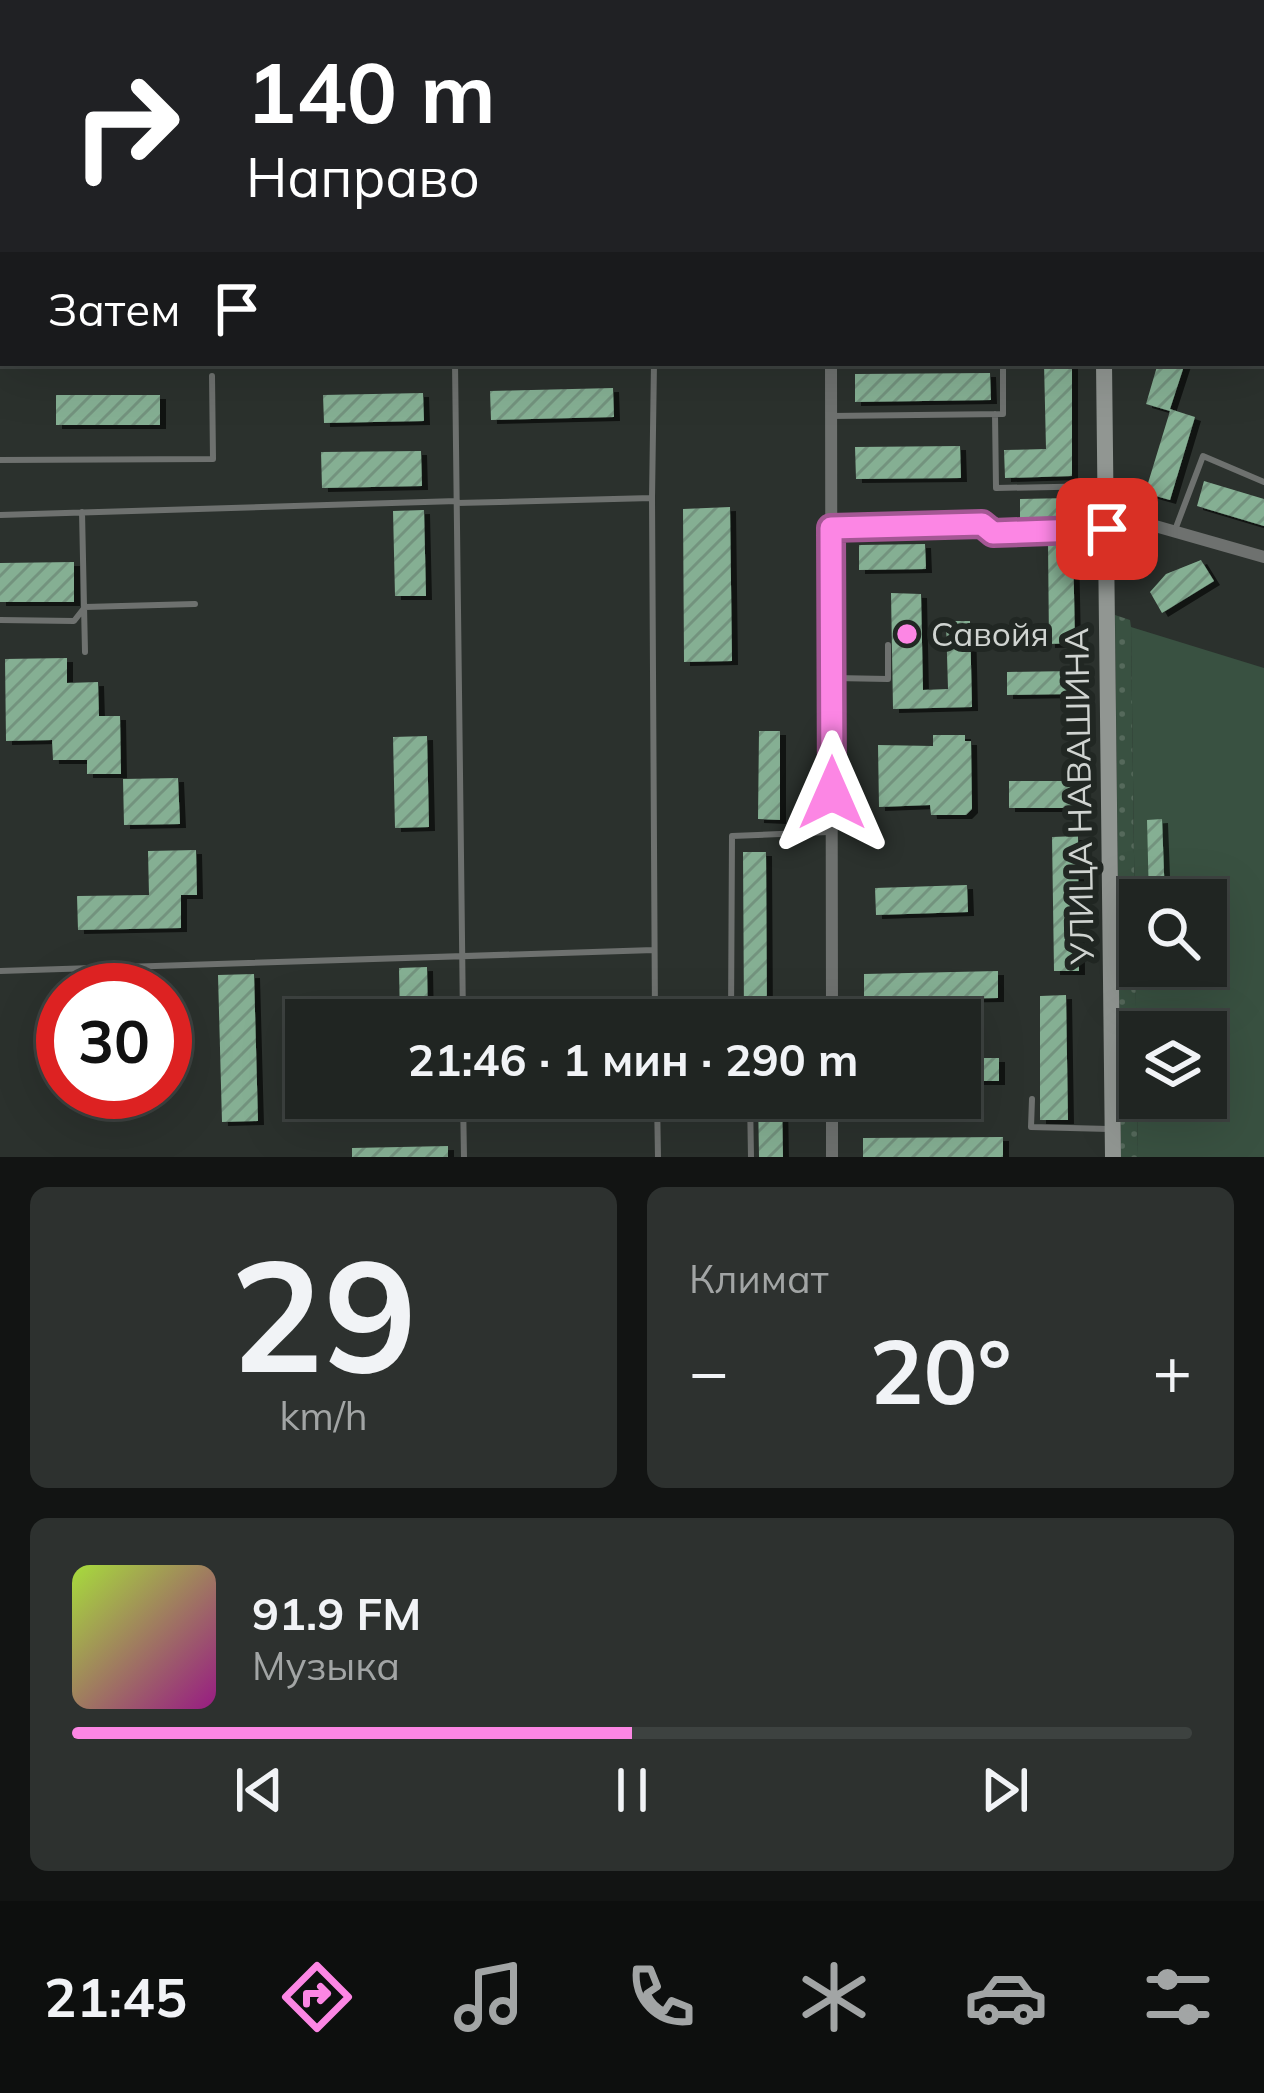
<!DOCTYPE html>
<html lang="ru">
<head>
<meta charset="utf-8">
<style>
	body { margin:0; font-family:Mulish,sans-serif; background:#2d312f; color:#f1f3f6; height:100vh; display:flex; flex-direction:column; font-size:45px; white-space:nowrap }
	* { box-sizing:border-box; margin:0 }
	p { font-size:39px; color:#a2a5a5 }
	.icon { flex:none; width:66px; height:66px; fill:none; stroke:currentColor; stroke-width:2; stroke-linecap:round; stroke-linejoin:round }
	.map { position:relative; height:1157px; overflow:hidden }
	.panel { display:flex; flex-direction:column; gap:30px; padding:30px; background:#121413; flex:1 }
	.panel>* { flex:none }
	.top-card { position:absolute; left:0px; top:0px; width:1266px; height:366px; box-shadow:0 12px 48px #0002,0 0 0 3px #3d4240; background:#202124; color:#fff; overflow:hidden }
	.fabs { position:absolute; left:1119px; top:879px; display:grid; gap:24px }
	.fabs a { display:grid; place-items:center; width:108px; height:108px; border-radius:0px; background:#202522; box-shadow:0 12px 48px #0002,0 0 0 3px #3d4240; font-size:60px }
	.speed { position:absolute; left:36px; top:963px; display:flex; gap:24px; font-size:60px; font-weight:700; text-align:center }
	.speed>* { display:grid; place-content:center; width:156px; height:156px; border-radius:50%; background:#202522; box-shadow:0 12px 48px #0002,0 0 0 3px #3d4240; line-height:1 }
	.speed .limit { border:18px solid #d22; background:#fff; color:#111 }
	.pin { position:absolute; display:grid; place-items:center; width:102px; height:102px; color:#fff; margin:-51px; border-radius:24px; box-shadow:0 6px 18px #0006 }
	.me { position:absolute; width:132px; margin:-66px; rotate:0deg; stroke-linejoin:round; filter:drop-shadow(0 0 9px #0008) }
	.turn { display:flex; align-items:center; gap:42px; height:252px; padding:0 48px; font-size:54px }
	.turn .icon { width:156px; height:156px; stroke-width:2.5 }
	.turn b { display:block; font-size:84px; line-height:102px }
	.then { display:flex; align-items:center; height:114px; padding:0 48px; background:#0003; gap:24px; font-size:45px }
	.big { font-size:90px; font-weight:700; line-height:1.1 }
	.panel .widget { flex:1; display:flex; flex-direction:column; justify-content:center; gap:18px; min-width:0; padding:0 42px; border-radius:18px; background:#2d312f }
	.panel .dial { align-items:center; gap:0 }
	.dial b { font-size:156px; line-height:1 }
	.song { display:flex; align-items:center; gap:36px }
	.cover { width:144px; height:144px; border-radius:18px; background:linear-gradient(135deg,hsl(80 70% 55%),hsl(310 70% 35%)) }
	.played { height:12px; border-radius:6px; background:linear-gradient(90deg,#fc86e4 50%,#3d4240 50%) }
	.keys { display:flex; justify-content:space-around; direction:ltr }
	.heat { display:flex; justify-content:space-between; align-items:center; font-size:66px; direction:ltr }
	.panel .tiles { flex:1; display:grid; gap:30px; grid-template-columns:1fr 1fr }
	.widget:last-child { grid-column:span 2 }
	.trip { position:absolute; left:285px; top:999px; width:696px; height:120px; border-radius:0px; background:#202522; box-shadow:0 12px 48px #0002,0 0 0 3px #3d4240; font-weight:700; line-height:120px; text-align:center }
	.dock { display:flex; height:192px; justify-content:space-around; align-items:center; background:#0d0f0e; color:#a2a5a5 }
	.dock .icon { width:84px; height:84px }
	.dock .current { color:#fc86e4 }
	.dock b { font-size:54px; color:#f1f3f6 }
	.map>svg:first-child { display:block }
	.grass { fill:url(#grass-dots) }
	.green { fill:#395141; fill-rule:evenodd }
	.building { fill:url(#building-hatch); filter:url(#shadow) }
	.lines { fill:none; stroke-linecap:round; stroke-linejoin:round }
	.lane { stroke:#6e716f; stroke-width:6 }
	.street { stroke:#6e716f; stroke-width:12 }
	.secondary { stroke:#919692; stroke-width:16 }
	.route-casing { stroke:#a45794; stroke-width:30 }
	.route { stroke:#fc86e4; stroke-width:21 }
	.poi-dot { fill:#fc86e4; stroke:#212723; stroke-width:4.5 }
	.labels { text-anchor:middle; stroke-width:12; stroke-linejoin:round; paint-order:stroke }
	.poi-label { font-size:33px; fill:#d0d4d1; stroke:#212723; text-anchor:start }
	.street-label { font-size:33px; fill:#d0d4d1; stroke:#212723 }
</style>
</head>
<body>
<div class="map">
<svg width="1264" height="1157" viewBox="0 0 1264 1157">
	<defs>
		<pattern id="grass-dots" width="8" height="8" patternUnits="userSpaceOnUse" patternTransform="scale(3)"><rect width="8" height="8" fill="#395141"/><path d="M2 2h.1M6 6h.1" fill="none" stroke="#55695b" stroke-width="1.8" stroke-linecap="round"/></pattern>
		<pattern id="building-hatch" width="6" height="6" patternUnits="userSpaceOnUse" patternTransform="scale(3)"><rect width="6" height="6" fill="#85af93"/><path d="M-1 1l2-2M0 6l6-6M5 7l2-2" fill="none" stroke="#73937e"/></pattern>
		<filter id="shadow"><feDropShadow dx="6" dy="4" stdDeviation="0" flood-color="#0009"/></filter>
	</defs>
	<rect width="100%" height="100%" fill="#2b312d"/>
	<path class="grass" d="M1115,615L1130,620L1131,627L1138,1157H1121Z"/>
	<path class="green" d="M1131,627L1264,668V1157H1138ZM1140,900H1206V966H1140ZM1140,1032H1206V1098H1140Z"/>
	<path class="building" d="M1044,363H1072V476L1005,478L1004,450L1046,449Z
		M1158,363H1185L1170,409L1195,417L1170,500L1145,493L1170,411L1146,404Z
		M990,373L991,400L855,402V374Z
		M613,388L614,417L491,420L490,391Z
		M423,393L424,421L324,423L323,395Z
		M56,395H160V425H56Z
		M960,446L961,478L856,479L855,447Z
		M421,451L422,486L322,488L321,452Z
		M1204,481L1264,499V526L1197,506Z
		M1071,498V522L1020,523V499Z
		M730,507L732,661L684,662L683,509Z
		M424,510L426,596H395L393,511Z
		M1048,543H1073L1075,643L1049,644Z
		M925,544L926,569L859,570V545Z
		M1201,560L1214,581L1162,613L1150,592L1166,574Z
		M74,562V602H0V563Z
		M891,593L921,594L923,690L948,689L946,621H970L972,707L893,709Z
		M67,658V683L98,682L99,716H120L121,774H87V760H53L52,740L6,741L5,659Z
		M1073,671V694L1007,695V672Z
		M759,731H780V820L758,819Z
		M933,735H965V741H971L972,809L966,815H931L930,805L879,807L878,745L933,746Z
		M427,736L429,827L395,828L393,737Z
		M178,778L180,824L124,825L123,779Z
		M1009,781H1075V808H1009Z
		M1162,819L1165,900H1149L1147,820Z
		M1078,836L1079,971H1054L1052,837Z
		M196,850L197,895H181V928L78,930L77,896L149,895L148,851Z
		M743,852H766L767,1020H744Z
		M967,885L968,912L876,915L875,888Z
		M427,967L428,1020H400L399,968Z
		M998,971V998L864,1000V974Z
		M254,974L258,1121L222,1122L218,975Z
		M1066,995L1068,1120H1040V996Z
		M960,1058H999V1081H960Z
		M506,1098H616V1107L506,1109Z
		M758,1098H782L783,1157H759Z
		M1003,1137V1157H863V1138Z
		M448,1146V1157H352V1148Z"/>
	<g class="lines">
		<path class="lane" d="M451,0V3
			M1196,0L1197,3
			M199,3L201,0
			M1137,3L1138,0
			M1246,3L1247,0
			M0,102H3
			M1263,206L1264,203
			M0,231H3
			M455,363L463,1020
			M995,414L996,488L1105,486
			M831,416L1003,414V363
			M0,460L213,459L212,376
			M652,498L654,363
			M457,503L652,498L655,1020
			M82,512L85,652
			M0,515L457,501
			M834,528L982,524L993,533L1106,529
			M1175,530L1203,456L1264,482
			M0,620L74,621L85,607L195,604
			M835,678L888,679V645
			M0,971L654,950
			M731,1020L732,836L828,832
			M463,1098L464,1157
			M657,1098L658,1157
			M750,1098L751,1157
			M1032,1099L1031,1127L1109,1129"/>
		<path class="street" d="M830,0V3
			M1263,308H1264
			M831,363L832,1020
			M1106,512L1264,557
			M832,1157V1098"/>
		<path class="secondary" d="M1101,0V3
			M1104,363L1113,1157"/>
	</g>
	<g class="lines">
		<g class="route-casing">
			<path id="route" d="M832,793L831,528L982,524L993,533L1107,529"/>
		</g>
		<use href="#route" class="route"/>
	</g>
	<circle class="poi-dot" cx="907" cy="634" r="12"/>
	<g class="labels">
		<g class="poi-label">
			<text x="931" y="646">Савойя</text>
		</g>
		<g class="street-label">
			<text transform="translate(1079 796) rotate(-91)" y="12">УЛИЦА НАВАШИНА</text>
		</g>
	</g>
</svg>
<div class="fabs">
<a><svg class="icon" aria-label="search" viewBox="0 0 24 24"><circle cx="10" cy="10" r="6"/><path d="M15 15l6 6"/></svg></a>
<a><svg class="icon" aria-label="layers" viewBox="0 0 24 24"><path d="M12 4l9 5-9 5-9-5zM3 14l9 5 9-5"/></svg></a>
</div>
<div class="speed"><div class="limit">30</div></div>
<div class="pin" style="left:1107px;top:529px;background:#d93025"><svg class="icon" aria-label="arrive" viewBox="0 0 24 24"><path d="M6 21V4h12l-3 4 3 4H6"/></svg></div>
<svg class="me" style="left:832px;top:793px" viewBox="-20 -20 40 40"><path d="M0-17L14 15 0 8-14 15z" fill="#fc86e4" stroke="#fff" stroke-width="4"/></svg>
<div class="trip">21:46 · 1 мин · 290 m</div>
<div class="top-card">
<div class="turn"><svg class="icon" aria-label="right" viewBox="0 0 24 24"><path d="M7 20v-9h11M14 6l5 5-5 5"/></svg><div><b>140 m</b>Направо</div></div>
<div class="then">Затем<svg class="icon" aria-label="arrive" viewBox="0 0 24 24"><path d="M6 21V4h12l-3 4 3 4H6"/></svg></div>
</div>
</div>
<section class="panel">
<div class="tiles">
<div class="widget dial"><b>29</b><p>km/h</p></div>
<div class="widget"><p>Климат</p>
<div class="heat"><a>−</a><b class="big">20°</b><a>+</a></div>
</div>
<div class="widget">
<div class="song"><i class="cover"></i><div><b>91.9 FM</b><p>Музыка</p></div></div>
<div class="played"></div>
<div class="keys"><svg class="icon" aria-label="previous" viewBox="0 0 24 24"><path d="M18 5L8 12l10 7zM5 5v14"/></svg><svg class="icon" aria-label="pause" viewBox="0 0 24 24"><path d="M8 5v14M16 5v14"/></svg><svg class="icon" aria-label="next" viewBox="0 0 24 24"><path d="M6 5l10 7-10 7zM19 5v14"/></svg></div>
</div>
</div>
</section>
<nav class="dock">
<b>21:45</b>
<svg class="icon current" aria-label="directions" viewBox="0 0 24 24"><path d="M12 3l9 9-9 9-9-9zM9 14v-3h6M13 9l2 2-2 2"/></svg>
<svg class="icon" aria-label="music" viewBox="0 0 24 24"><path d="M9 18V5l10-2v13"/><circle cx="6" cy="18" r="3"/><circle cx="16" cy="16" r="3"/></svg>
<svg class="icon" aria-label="phone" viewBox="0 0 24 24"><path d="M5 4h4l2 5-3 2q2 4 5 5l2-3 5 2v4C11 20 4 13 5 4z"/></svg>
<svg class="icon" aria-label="climate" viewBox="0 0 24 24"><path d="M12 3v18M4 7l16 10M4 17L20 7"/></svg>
<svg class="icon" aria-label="car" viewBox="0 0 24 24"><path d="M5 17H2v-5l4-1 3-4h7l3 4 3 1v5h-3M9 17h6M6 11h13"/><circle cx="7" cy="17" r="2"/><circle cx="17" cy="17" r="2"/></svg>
<svg class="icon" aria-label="filters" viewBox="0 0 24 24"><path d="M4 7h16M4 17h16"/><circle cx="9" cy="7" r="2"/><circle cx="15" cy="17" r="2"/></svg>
</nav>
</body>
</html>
